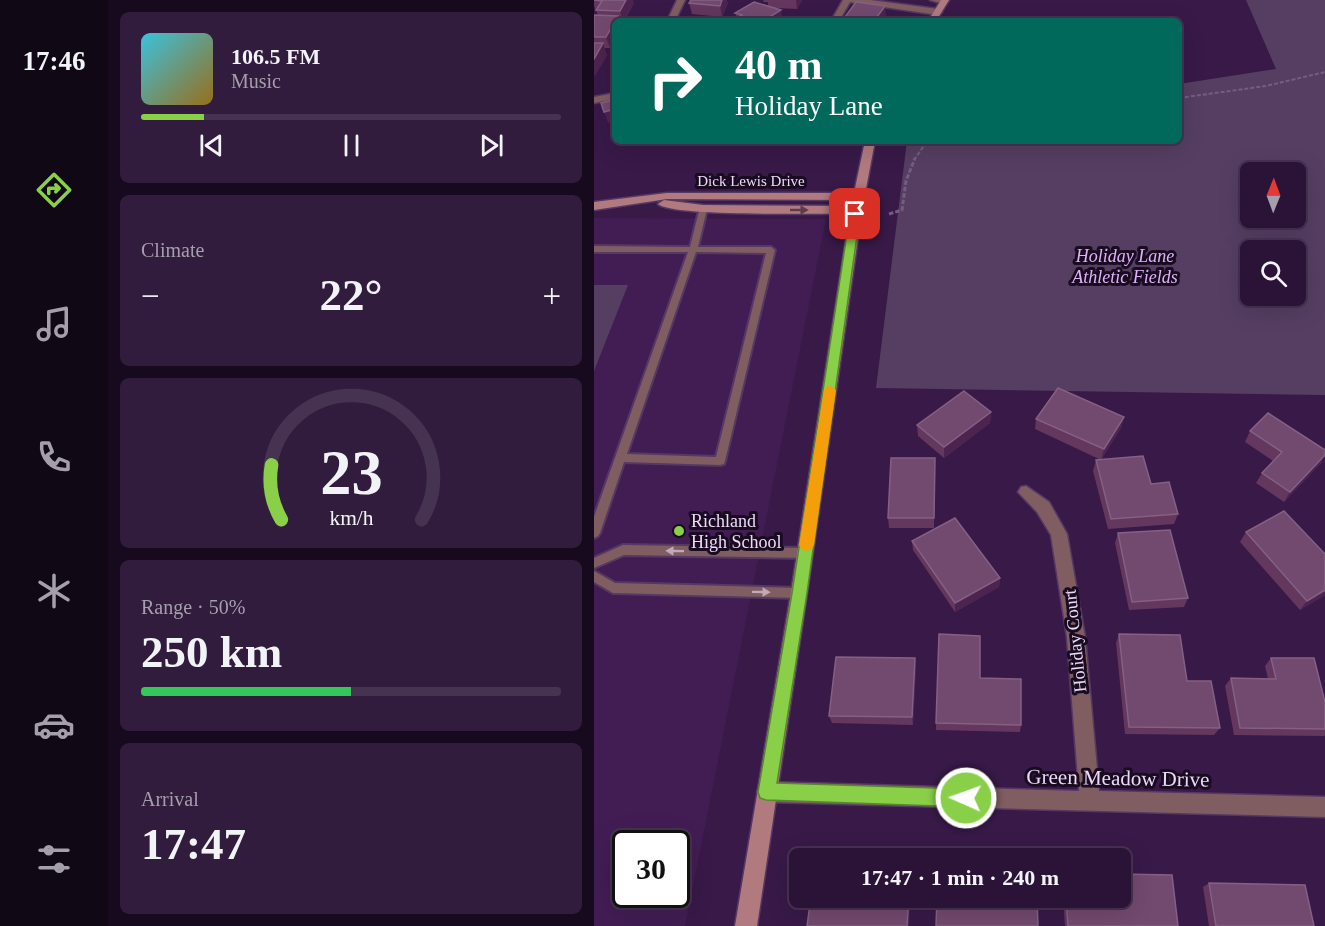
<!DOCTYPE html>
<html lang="en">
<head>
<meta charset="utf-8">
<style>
	body { margin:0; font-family:Georgia,serif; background:#321c3e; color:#f1f3f6; height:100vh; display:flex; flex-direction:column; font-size:22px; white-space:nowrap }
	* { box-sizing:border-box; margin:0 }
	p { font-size:20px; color:#a59ead }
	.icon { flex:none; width:33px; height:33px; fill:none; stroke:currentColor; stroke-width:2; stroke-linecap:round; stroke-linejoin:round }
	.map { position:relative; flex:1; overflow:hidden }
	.side { display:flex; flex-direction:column; gap:12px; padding:12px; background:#170a1e; width:486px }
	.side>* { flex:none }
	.banner { position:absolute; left:18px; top:18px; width:570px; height:126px; border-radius:9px; box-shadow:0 6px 24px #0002,0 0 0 2px #463251; background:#00695c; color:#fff; overflow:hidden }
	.needle { width:39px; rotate:1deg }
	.fabs { position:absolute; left:646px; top:162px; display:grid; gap:12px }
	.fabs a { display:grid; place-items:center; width:66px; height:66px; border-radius:9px; background:#2a1336; box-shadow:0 6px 24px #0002,0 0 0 2px #463251; font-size:30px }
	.speed { position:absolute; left:18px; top:830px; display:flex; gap:12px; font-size:30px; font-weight:700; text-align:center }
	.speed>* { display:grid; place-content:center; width:78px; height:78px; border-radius:50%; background:#2a1336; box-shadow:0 6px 24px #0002,0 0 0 2px #463251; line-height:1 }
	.speed .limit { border:3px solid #111; border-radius:9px; background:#fff; color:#111 }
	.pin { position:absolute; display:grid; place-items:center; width:51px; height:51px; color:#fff; margin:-26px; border-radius:12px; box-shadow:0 3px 9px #0006 }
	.me { position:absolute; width:66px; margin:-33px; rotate:272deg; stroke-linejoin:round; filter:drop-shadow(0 0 4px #0008) }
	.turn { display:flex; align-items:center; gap:21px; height:126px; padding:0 24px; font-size:27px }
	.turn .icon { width:78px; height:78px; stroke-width:2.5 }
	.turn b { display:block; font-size:42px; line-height:51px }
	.big { font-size:45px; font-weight:700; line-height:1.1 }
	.side .card { flex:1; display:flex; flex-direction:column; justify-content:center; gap:9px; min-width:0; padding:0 21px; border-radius:9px; background:#321c3e }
	.side .dial { align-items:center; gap:0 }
	.dial svg { height:156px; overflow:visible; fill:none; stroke:#463251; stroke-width:7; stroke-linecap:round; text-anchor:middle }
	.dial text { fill:#f1f3f6; stroke:none }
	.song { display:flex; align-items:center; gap:18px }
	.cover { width:72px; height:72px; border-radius:9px; background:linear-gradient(135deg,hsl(190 70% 55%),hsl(40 70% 35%)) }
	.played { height:6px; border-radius:3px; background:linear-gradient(90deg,#89cf48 15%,#463251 15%) }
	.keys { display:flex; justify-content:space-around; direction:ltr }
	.heat { display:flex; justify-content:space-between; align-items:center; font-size:33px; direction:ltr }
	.charge { height:9px; border-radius:4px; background:linear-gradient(90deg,#34c759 50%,#463251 0) }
	.trip { position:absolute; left:195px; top:848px; width:342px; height:60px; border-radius:9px; background:#2a1336; box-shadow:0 6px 24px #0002,0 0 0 2px #463251; font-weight:700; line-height:60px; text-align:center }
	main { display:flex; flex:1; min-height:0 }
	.tab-bar { display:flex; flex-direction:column; width:108px; justify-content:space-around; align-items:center; background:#110816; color:#a59ead }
	.tab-bar .icon { width:42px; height:42px }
	.tab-bar .active { color:#89cf48 }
	.tab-bar b { font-size:27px; color:#f1f3f6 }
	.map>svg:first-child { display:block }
	.built { fill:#411d53; fill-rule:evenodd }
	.green { fill:#553e62; fill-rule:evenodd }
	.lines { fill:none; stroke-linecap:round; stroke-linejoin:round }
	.lane-casing { stroke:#553864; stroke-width:4 }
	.street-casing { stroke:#553864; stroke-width:3 }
	.secondary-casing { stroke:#553864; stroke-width:3 }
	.path-far1 { stroke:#765c85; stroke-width:2; stroke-dasharray:4 2; stroke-linecap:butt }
	.path { stroke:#765c85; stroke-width:3; stroke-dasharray:4.5 2; stroke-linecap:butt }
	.lane { fill:#805d61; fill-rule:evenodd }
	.street { fill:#805d61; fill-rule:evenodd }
	.secondary { fill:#b17a7f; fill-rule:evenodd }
	.wall { fill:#63375e }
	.shaded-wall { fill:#4c244f }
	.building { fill:#72496f; stroke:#856084; stroke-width:1.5 }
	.oneway { fill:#5d3d4b }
	.oneway2 { fill:#c1a8bb }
	.route { fill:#89cf48; stroke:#59872f; stroke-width:1.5 }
	.slow { fill:#f59e0b }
	.poi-dot { fill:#89cf48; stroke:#190b20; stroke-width:2 }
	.labels { text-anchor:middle; stroke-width:6; stroke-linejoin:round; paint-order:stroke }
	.far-street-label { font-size:15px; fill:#ecdaf7; stroke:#190b20 }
	.park-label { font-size:18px; font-style:italic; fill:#deb2f8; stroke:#190b20 }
	.poi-label { font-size:18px; fill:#ecdaf7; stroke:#190b20; text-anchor:start }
	.street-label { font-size:18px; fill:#ecdaf7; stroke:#190b20 }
	.near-street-label { font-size:21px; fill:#ecdaf7; stroke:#190b20 }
</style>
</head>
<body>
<main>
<nav class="tab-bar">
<b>17:46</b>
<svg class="icon active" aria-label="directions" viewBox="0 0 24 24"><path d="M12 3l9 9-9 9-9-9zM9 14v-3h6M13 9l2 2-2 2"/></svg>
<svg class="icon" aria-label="music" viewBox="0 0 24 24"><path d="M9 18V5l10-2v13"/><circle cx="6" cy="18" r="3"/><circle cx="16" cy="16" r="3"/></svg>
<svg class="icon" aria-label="phone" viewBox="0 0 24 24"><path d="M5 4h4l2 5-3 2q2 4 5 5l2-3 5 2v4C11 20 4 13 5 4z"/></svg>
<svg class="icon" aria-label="climate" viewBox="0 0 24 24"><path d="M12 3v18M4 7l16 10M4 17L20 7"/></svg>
<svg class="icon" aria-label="car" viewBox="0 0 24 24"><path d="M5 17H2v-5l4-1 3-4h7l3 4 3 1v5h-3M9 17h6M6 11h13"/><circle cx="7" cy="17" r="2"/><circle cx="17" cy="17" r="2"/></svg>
<svg class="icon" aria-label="filters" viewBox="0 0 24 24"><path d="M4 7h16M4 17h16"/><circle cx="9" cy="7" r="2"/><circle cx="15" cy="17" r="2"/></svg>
</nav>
<section class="side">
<div class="card">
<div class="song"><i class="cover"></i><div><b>106.5 FM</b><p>Music</p></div></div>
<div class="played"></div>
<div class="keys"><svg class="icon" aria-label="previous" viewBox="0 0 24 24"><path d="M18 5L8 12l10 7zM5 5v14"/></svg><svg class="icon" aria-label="pause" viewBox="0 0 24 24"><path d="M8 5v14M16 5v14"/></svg><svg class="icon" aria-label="next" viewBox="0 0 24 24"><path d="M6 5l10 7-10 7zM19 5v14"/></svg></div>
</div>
<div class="card"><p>Climate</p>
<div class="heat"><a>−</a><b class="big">22°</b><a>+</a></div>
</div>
<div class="card dial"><svg viewBox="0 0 100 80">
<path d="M14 69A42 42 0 1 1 86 69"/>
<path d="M14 69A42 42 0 0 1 9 41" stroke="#89cf48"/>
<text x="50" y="56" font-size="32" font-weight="700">23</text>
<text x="50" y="72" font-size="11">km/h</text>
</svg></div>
<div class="card"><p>Range · 50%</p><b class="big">250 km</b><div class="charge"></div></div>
<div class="card"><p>Arrival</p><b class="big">17:47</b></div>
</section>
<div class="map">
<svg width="731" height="926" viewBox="0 0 731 926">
	<rect width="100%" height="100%" fill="#381948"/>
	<path class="built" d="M0,218L232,219L91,926H0ZM32,843H82V894H32Z"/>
	<path class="green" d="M652,0H731V395L282,388L313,141H585V84L682,69ZM657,172H702V218H657ZM657,250H702V296H657Z
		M0,285H34L0,371Z"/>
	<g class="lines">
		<g class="lane-casing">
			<path id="lane" d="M106,207H109L113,209L104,247H177L181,250L131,461L130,464L126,465L30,462L6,533L4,536L0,538V517L94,252H0V246L96,247ZM102,252L172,253L122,457L33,454Z
				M29,545L211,548L215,549L217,553L215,557L211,558L30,555L0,568V558Z
				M0,571L21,583L205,588L209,589L211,593L209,597L205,598L19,593L0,582Z"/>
		</g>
		<g class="street-casing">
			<path id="street" d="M83,0H91L81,21H73Z
				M249,0H276L344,9L348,12L344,15L256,2L245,21H237Z
				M336,0H354V1L350,4Z
				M21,93V99L0,103V97Z
				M432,486L455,502L473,534L491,637L505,791L731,797V817L173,802L166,799L163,792L166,785L173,782L485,791L473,637L457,535L443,512L424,492L427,487Z"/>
		</g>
		<g class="secondary-casing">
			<path id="secondary" d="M347,0H355L342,21H334Z
				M271,141H281L268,210L213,593L163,926H141L197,593L256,214C226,213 79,217 64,204L70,200L109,205L257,206L258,200L73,199L0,210V202L73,193H260Z"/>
		</g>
		<path class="path-far1" d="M585,98L672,86L731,72
			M320,160L329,147L337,141"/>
		<path class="path" d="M295,214L308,210L312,181L321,158"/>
		<use href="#lane" class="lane"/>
		<use href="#street" class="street"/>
		<use href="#secondary" class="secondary"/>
	</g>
	<path class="wall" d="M0,0L40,3L30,21H21L16,48H10L13,55L0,77V15H4L0,6Z
		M169,0H208L203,9L180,8L143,18L141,13L174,6V2H170Z
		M95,3H134L128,17L98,14Z
		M397,412L396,423L350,458L324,436L323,425Z
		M530,417L527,428L507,460L557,484L584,514L580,524L514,529L499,471L502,460H507L441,429L442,419Z
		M656,431L728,462L690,502L662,483L668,473L679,461L651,442Z
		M341,458L340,528H295L294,518Z
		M652,532L731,595L706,610L646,542Z
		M524,533L594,598L590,607L535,610L521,543Z
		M318,541L406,578L405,587L361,612L319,550Z
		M525,634L593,681L626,728L620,735L531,734L522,643Z
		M321,658L322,666L319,725L238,723L235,716Z
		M677,658L731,702V735L730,736L640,735L631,686L637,678L674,679L671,666Z
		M342,723L427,725L426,732L342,730Z
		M615,883L720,926H615L609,887Z
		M469,897H526L584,926H471Z"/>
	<path class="shaded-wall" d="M32,0H39L40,3L29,21L26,11Z
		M128,0H133L134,3L128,17L126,6Z
		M202,0H208L203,9Z
		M291,6L292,17L289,21H280Z
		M187,10L189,21H169Z
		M24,16L26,21H21V39L16,48L12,37Z
		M9,43L13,55L0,77V59Z
		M21,109V122L14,123L10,112Z
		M397,412L396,423L350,458V447Z
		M530,417L527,428L507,460L510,449Z
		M731,455L728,462L690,502L696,492Z
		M406,578L405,587L361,612V603Z
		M731,590V595L706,610L713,601Z
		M321,658L322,666L319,725L318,717Z
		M315,897H316L315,926H313Z"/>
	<path class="building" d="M0,0H32L26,11L2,10L8,1Z
		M97,0H128L126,6L95,3Z
		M160,2L187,10L169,21H138L148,15L141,13Z
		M262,2L291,6L280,21H248Z
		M0,15L24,16L12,37H0Z
		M0,43H9L0,59Z
		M19,100L20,103L21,102V109L10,112L7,103Z
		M464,388L530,417L510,449L442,419Z
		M370,391L397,412L350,447L323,425Z
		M674,413L731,450V455L696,492L668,473L688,452L656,431Z
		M549,456L557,484L575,482L584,514L517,519L502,460Z
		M297,458H341L340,518H294Z
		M690,511L731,554V590L713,601L652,532Z
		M361,518L406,578L361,603L318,541Z
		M576,530L594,598L538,602L524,533Z
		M345,634L386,636V678L427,679V725L342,723Z
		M525,634L586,635L593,681H617L626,728L535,727Z
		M242,657L321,658L318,717L235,716Z
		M677,658H720L731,702V729L646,728L637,678L682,679Z
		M526,874L578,875L584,926H474L472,897H526Z
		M615,883L711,885L720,926H622Z
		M217,897H315L313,926H213Z
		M343,897H443L444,926H342Z"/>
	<defs><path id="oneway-solid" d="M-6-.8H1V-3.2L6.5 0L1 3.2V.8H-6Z" transform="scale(1.5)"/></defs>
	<use class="oneway" href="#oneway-solid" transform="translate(205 210)"/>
	<g class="oneway2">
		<use href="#oneway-solid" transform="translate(81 551) rotate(-179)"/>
		<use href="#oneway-solid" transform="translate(167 592) rotate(1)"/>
	</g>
	<path class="route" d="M261,211L266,214L213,593L183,783L372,789L379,792L381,798L379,804L372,807L172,800L166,798L164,792L198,593L256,214Z"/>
	<path class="slow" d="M236,385L242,390L220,545L218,549L212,551L207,549L205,545L230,390Z"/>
	<circle class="poi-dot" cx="85" cy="531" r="6"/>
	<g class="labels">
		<g class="far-street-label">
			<text x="157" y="186">Dick Lewis Drive</text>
		</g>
		<g class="park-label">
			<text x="531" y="262">Holiday Lane<tspan x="531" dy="21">Athletic Fields</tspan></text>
		</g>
		<g class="poi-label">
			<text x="97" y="527">Richland<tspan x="97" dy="21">High School</tspan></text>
		</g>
		<g class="street-label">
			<text transform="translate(481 641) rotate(-96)" y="6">Holiday Court</text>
		</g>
		<g class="near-street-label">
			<text transform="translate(524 778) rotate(1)" y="7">Green Meadow Drive</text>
		</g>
	</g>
</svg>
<div class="fabs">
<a><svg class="needle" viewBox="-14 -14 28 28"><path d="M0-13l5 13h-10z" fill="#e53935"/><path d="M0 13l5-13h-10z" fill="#a59ead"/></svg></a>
<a><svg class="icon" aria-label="search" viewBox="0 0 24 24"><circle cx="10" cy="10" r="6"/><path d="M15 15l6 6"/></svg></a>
</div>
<div class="speed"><div class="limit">30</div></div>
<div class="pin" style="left:261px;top:214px;background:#d93025"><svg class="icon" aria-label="arrive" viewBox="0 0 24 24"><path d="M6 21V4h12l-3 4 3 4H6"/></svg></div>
<svg class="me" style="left:372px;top:798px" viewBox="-20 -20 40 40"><circle r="17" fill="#89cf48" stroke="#fff" stroke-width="3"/><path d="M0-11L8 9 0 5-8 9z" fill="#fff"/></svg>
<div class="trip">17:47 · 1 min · 240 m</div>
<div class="banner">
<div class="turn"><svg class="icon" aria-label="right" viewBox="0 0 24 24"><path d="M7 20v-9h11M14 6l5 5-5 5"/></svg><div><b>40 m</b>Holiday Lane</div></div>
</div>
</div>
</main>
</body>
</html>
